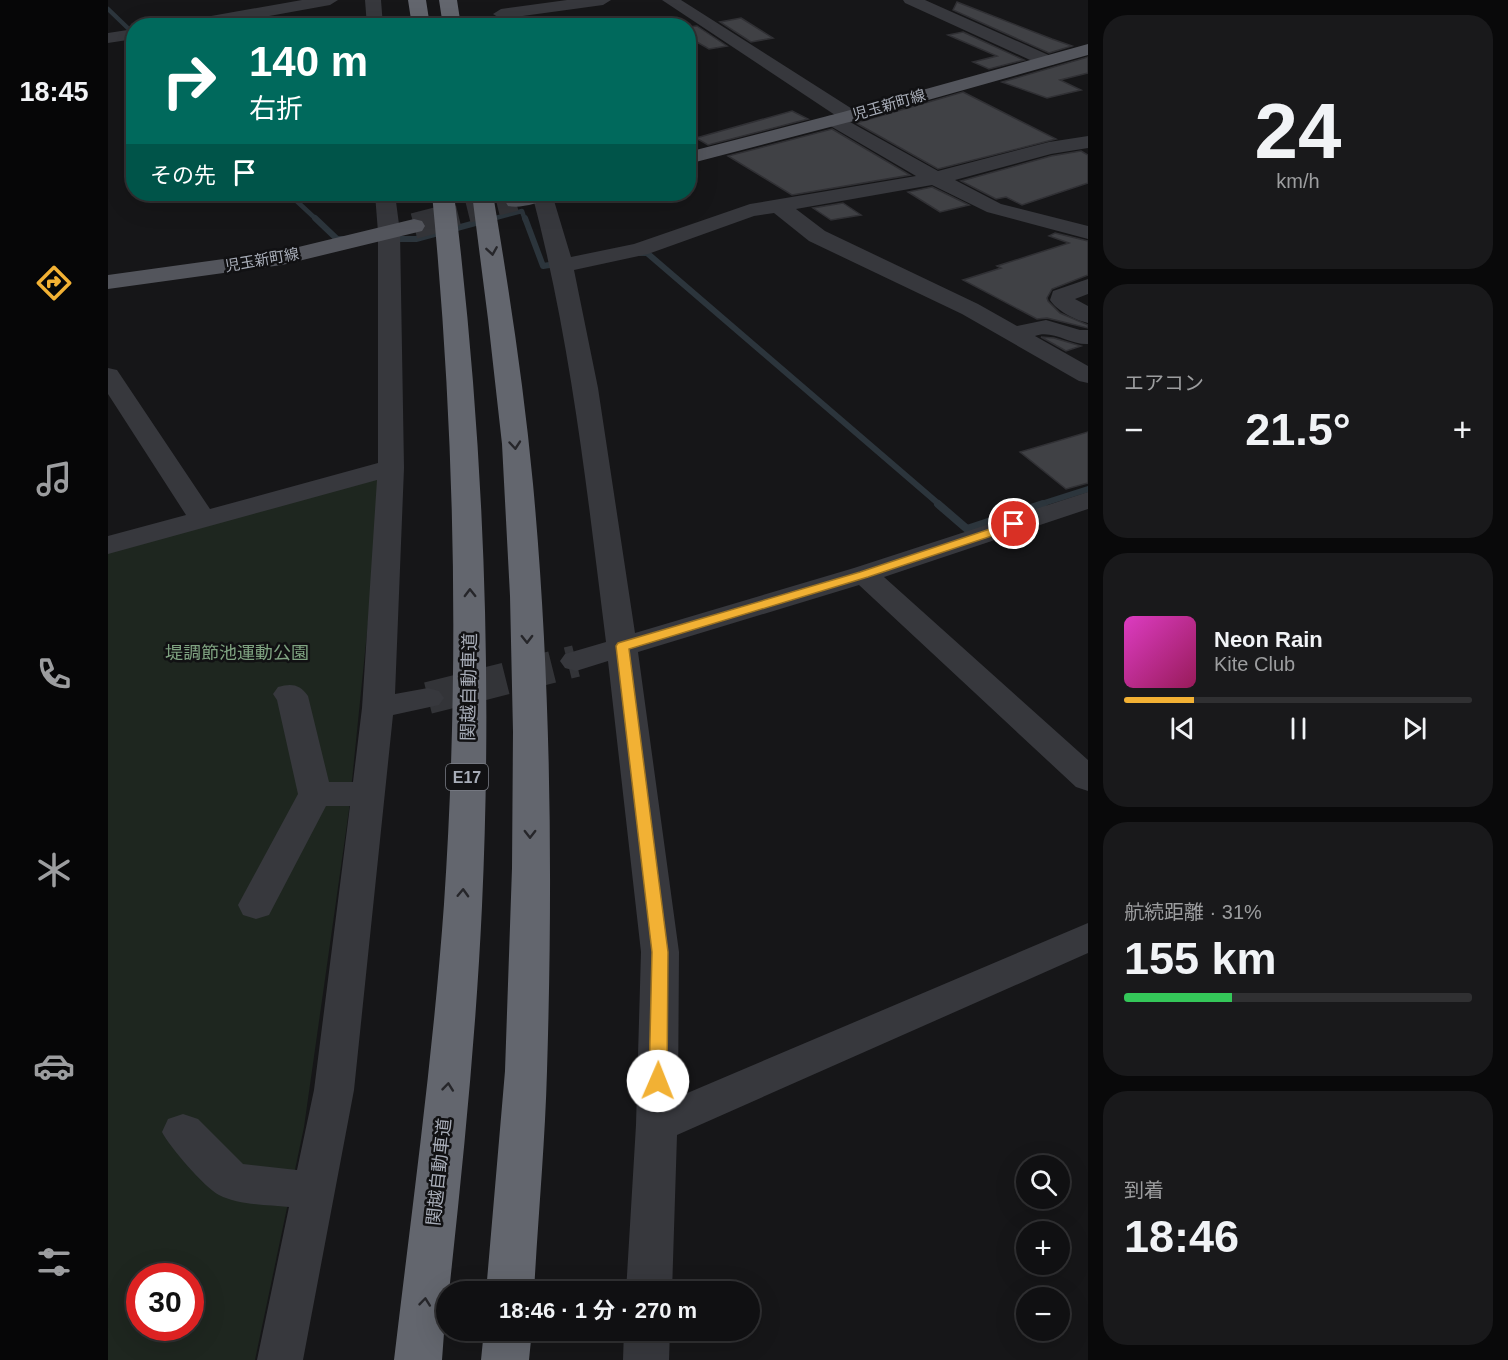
<!DOCTYPE html>
<html lang="ja">
<head>
<meta charset="utf-8">
<style>
	body { margin:0; font-family:Helvetica,"Noto Sans JP",sans-serif; background:#19191b; color:#f1f3f6; height:100vh; display:flex; flex-direction:column; font-size:22px; white-space:nowrap }
	* { box-sizing:border-box; margin:0 }
	p { font-size:20px; color:#9c9d9f }
	.icon { flex:none; width:33px; height:33px; fill:none; stroke:currentColor; stroke-width:2; stroke-linecap:round; stroke-linejoin:round }
	.map { position:relative; flex:1; overflow:hidden }
	.panel { display:flex; flex-direction:column; gap:15px; padding:15px; background:#09090a; width:420px }
	.panel>* { flex:none }
	.hud { position:absolute; left:18px; top:18px; width:570px; height:183px; border-radius:24px; box-shadow:0 6px 24px #0002,0 0 0 2px #303032; background:#00695c; color:#fff; overflow:hidden }
	.buttons { position:absolute; left:908px; top:1155px; display:grid; gap:12px }
	.buttons a { display:grid; place-items:center; width:54px; height:54px; border-radius:50%; background:#101012; box-shadow:0 6px 24px #0002,0 0 0 2px #303032; font-size:30px }
	.speed { position:absolute; left:18px; top:1263px; display:flex; gap:12px; font-size:30px; font-weight:700; text-align:center }
	.speed>* { display:grid; place-content:center; width:78px; height:78px; border-radius:50%; background:#101012; box-shadow:0 6px 24px #0002,0 0 0 2px #303032; line-height:1 }
	.speed .limit { border:9px solid #d22; background:#fff; color:#111 }
	.pin { position:absolute; display:grid; place-items:center; width:51px; height:51px; color:#fff; margin:-26px; border:3px solid #fff; border-radius:50%; box-shadow:0 2px 6px #0007 }
	.me { position:absolute; width:66px; margin:-33px; rotate:1deg; stroke-linejoin:round; filter:drop-shadow(0 0 4px #0008) }
	.turn { display:flex; align-items:center; gap:21px; height:126px; padding:0 24px; font-size:27px }
	.turn .icon { width:78px; height:78px; stroke-width:2.5 }
	.turn b { display:block; font-size:42px; line-height:51px }
	.then { display:flex; align-items:center; height:57px; padding:0 24px; background:#0003; gap:12px; font-size:22px }
	.big { font-size:45px; font-weight:700; line-height:1.1 }
	.panel .card { flex:1; display:flex; flex-direction:column; justify-content:center; gap:9px; min-width:0; padding:0 21px; border-radius:24px; background:#19191b }
	.panel .dial { align-items:center; gap:0 }
	.dial b { font-size:78px; line-height:1 }
	.song { display:flex; align-items:center; gap:18px }
	.cover { width:72px; height:72px; border-radius:9px; background:linear-gradient(135deg,hsl(310 70% 55%),hsl(330 70% 35%)) }
	.played { height:6px; border-radius:3px; background:linear-gradient(90deg,#f2b134 20%,#303032 20%) }
	.keys { display:flex; justify-content:space-around; direction:ltr }
	.heat { display:flex; justify-content:space-between; align-items:center; font-size:33px; direction:ltr }
	.charge { height:9px; border-radius:4px; background:linear-gradient(90deg,#34c759 31%,#303032 0) }
	.trip { position:absolute; left:328px; top:1281px; width:324px; height:60px; border-radius:30px; background:#101012; box-shadow:0 6px 24px #0002,0 0 0 2px #303032; font-weight:700; line-height:60px; text-align:center }
	main { display:flex; flex:1; min-height:0 }
	.tab-bar { display:flex; flex-direction:column; width:108px; justify-content:space-around; align-items:center; background:#060607; color:#9c9d9f }
	.tab-bar .icon { width:42px; height:42px }
	.tab-bar .active { color:#f2b134 }
	.tab-bar b { font-size:27px; color:#f1f3f6 }
	.map>svg:first-child { display:block }
	.green { fill:#1e261f; fill-rule:evenodd }
	.lines { fill:none; stroke-linecap:round; stroke-linejoin:round }
	.stream-far2 { stroke:#2c353c; stroke-width:4.5 }
	.stream-far1 { stroke:#2c353c; stroke-width:6 }
	.stream { stroke:#2c353c; stroke-width:8 }
	.building { fill:#404145; stroke:#303034; stroke-width:1.5 }
	.minor-tunnel { stroke:#333438; stroke-width:32; stroke-dasharray:32 16; stroke-linecap:butt }
	.major-tunnel-far1 { stroke:#333438; stroke-width:20; stroke-dasharray:20 10; stroke-linecap:butt }
	.major-tunnel { stroke:#333438; stroke-width:26; stroke-dasharray:26 13; stroke-linecap:butt }
	.minor { fill:#37383d; fill-rule:evenodd }
	.major { fill:#53555c; fill-rule:evenodd }
	.highway { fill:#63666e; fill-rule:evenodd }
	.oneway { stroke:#26262a }
	.route { fill:#f2b134; stroke:#9d7322; stroke-width:1.5 }
	.labels { text-anchor:middle; stroke-width:5; stroke-linejoin:round; paint-order:stroke }
	.far-street-label { font-size:15px; fill:#a8adb8; stroke:#111113 }
	.shield { fill:#111113; stroke:#7b7e86; stroke-width:1.5 }
	.shield-label { font-size:16px; font-weight:bold; fill:#a8adb8 }
	.park-label { font-size:18px; fill:#7fa381; stroke:#111113 }
	.street-label { font-size:18px; fill:#a8adb8; stroke:#111113 }
</style>
</head>
<body>
<main>
<nav class="tab-bar">
<b>18:45</b>
<svg class="icon active" aria-label="directions" viewBox="0 0 24 24"><path d="M12 3l9 9-9 9-9-9zM9 14v-3h6M13 9l2 2-2 2"/></svg>
<svg class="icon" aria-label="music" viewBox="0 0 24 24"><path d="M9 18V5l10-2v13"/><circle cx="6" cy="18" r="3"/><circle cx="16" cy="16" r="3"/></svg>
<svg class="icon" aria-label="phone" viewBox="0 0 24 24"><path d="M5 4h4l2 5-3 2q2 4 5 5l2-3 5 2v4C11 20 4 13 5 4z"/></svg>
<svg class="icon" aria-label="climate" viewBox="0 0 24 24"><path d="M12 3v18M4 7l16 10M4 17L20 7"/></svg>
<svg class="icon" aria-label="car" viewBox="0 0 24 24"><path d="M5 17H2v-5l4-1 3-4h7l3 4 3 1v5h-3M9 17h6M6 11h13"/><circle cx="7" cy="17" r="2"/><circle cx="17" cy="17" r="2"/></svg>
<svg class="icon" aria-label="filters" viewBox="0 0 24 24"><path d="M4 7h16M4 17h16"/><circle cx="9" cy="7" r="2"/><circle cx="15" cy="17" r="2"/></svg>
</nav>
<div class="map">
<svg width="980" height="1360" viewBox="0 0 980 1360">
	<rect width="100%" height="100%" fill="#161618"/>
	<path class="green" d="M275,475L241,810L196,1127L147,1360H0V553ZM32,1276H82V1328H32Z"/>
	<g class="lines">
		<path class="stream-far2" d="M0,9L26,34
			M181,194L209,220
			M380,220L414,211L417,220"/>
		<path class="stream-far1" d="M207,218L229,239H236
			M417,218L435,266L448,264
			M284,239H308L386,218
			M531,253H539L832,505
			M930,505L980,489"/>
		<path class="stream" d="M830,504L859,529L935,504"/>
	</g>
	<path class="building" d="M849,2L944,39L964,46L941,53L845,10Z
		M633,18L665,38L643,42L612,22Z
		M589,26L619,46L601,49L580,37V27Z
		M855,32L916,60L881,69L865,62L889,56L840,35Z
		M980,57V73L952,80L973,90L939,98L894,82Z
		M855,92L948,139L830,169L748,123Z
		M684,111L700,119L600,145L588,138Z
		M724,129L802,175L684,195L620,156Z
		M973,151L980,155V183L914,205L898,197L888,199L853,181L943,156Z
		M824,187L861,205L832,212L800,192Z
		M735,203L753,215L723,220L705,208Z
		M947,233L980,241V275L944,289L939,298L940,301L952,313L980,325V328L939,318L929,319L855,280L893,268L889,266L961,243L941,236Z
		M933,337L946,338L973,346L958,351Z
		M980,432V483L958,489L912,452Z"/>
	<g class="lines">
		<path class="minor-tunnel" d="M320,698L468,661"/>
		<path class="major-tunnel-far1" d="M331,220L408,201"/>
		<path class="major-tunnel" d="M306,226L337,218"/>
		<path class="minor" d="M194,0H230L222,5L106,26H67L75,21Z
			M257,0H273L275,26H259Z
			M459,0H503L495,5L393,19L385,14L393,9Z
			M554,0H573L749,112L751,116L749,120L742,122L830,171L941,142L980,136V148L943,154L847,180L893,204L980,226V239L879,212L824,185L688,209L717,231L870,304L909,326L938,320L972,330H980V344C962,345 944,329 927,336L980,366V383L971,381L854,314L701,241L666,213L646,216L540,254L466,270L490,388L527,633L746,568L980,492V509L776,577L980,760V791L968,787L751,585L530,652L571,952L570,1097L980,923V953L569,1135L564,1292H518L528,1125L533,952L500,661L468,671L457,668L452,661L457,654L498,642C479,491 463,341 424,194H444L463,257L526,244L642,204L808,176L719,124L717,120L719,116L727,115Z
			M795,0H817L945,57L948,61L945,65H933L797,3Z
			M26,29V39L0,43V33Z
			M267,194H287L292,232L296,468L287,694L320,688L331,691L336,698L331,705L285,715L246,1090L195,1360H149L181,1207C159,1205 131,1205 111,1195C97,1188 61,1146 54,1132L60,1119L75,1114L90,1119L135,1164L189,1170L206,1090L242,806H218L161,915L148,919L135,915L130,905L190,794L169,700L165,694L170,687C183,683 192,684 200,696L221,782H245L254,708L269,480L0,554V536L78,515L0,394V368L9,370L102,509L270,463V232Z
			M980,279V294L967,299L980,306V323C967,320 949,311 942,300L945,291Z
			M516,1330H562L561,1360H515Z"/>
		<path class="major" d="M980,44V55L749,120L580,164V152L735,112Z
			M412,194H447L444,199C430,202 414,209 400,206L397,201L400,196Z
			M306,219L314,221L317,226L314,231L174,265L0,289V275L174,251Z"/>
		<path class="highway" d="M300,0H318L322,26H304Z
			M331,0H349L353,26H335Z
			M324,194H346C375,430 385,668 374,906C368,1035 355,1163 341,1292H339L334,1360H286C304,1208 325,1057 336,904C352,667 347,430 324,194Z
			M364,194H385C401,290 416,387 425,484C443,679 445,875 439,1071C437,1144 430,1218 426,1292H378L397,1071L404,868L405,732L402,596L394,444L380,319Z
			M376,1330H424L421,1360H373Z"/>
	</g>
	<defs><path id="oneway-chevron" d="M-2-3.5L2.5 0L-2 3.5" fill="none" stroke-width="1.6" stroke-linecap="round" stroke-linejoin="round" transform="scale(1.5)"/></defs>
	<g class="oneway">
		<use href="#oneway-chevron" transform="translate(384 251) rotate(81)"/>
		<use href="#oneway-chevron" transform="translate(407 445) rotate(85)"/>
		<use href="#oneway-chevron" transform="translate(362 593) rotate(-91)"/>
		<use href="#oneway-chevron" transform="translate(419 639) rotate(89)"/>
		<use href="#oneway-chevron" transform="translate(422 834) rotate(90)"/>
		<use href="#oneway-chevron" transform="translate(355 893) rotate(-88)"/>
		<use href="#oneway-chevron" transform="translate(340 1087) rotate(-84)"/>
		<use href="#oneway-chevron" transform="translate(317 1302) rotate(-84)"/>
	</g>
	<path class="route" d="M906,521L912,524L911,527L760,577L521,649L560,952L559,1081L556,1086L550,1089L544,1086L541,1081L544,952L508,646L510,643L752,572Z"/>
	<g class="labels">
		<g class="far-street-label">
			<text transform="translate(781 105) rotate(-16)" y="5">児玉新町線</text>
			<text transform="translate(154 260) rotate(-10)" y="5">児玉新町線</text>
		</g>
		<rect class="shield" x="338" y="764" width="42" height="26" rx="4.5"/>
		<g class="shield-label">
			<text x="359" y="783">E17</text>
		</g>
		<g class="park-label">
			<text x="129" y="659">堤調節池運動公園</text>
		</g>
		<g class="street-label">
			<text transform="translate(361 687) rotate(-89)" y="6">関越自動車道</text>
			<text transform="translate(331 1172) rotate(-84)" y="6">関越自動車道</text>
		</g>
	</g>
</svg>
<div class="buttons">
<a><svg class="icon" aria-label="search" viewBox="0 0 24 24"><circle cx="10" cy="10" r="6"/><path d="M15 15l6 6"/></svg></a>
<a>+</a>
<a>−</a>
</div>
<div class="speed"><div class="limit">30</div></div>
<div class="pin" style="left:906px;top:524px;background:#d93025"><svg class="icon" aria-label="arrive" viewBox="0 0 24 24"><path d="M6 21V4h12l-3 4 3 4H6"/></svg></div>
<svg class="me" style="left:550px;top:1081px" viewBox="-20 -20 40 40"><circle r="19" fill="#fff"/><path d="M0-13L10 11 0 6-10 11z" fill="#f2b134"/></svg>
<div class="trip">18:46 · 1 分 · 270 m</div>
<div class="hud">
<div class="turn"><svg class="icon" aria-label="right" viewBox="0 0 24 24"><path d="M7 20v-9h11M14 6l5 5-5 5"/></svg><div><b>140 m</b>右折</div></div>
<div class="then">その先<svg class="icon" aria-label="arrive" viewBox="0 0 24 24"><path d="M6 21V4h12l-3 4 3 4H6"/></svg></div>
</div>
</div>
<section class="panel">
<div class="card dial"><b>24</b><p>km/h</p></div>
<div class="card"><p>エアコン</p>
<div class="heat"><a>−</a><b class="big">21.5°</b><a>+</a></div>
</div>
<div class="card">
<div class="song"><i class="cover"></i><div><b>Neon Rain</b><p>Kite Club</p></div></div>
<div class="played"></div>
<div class="keys"><svg class="icon" aria-label="previous" viewBox="0 0 24 24"><path d="M18 5L8 12l10 7zM5 5v14"/></svg><svg class="icon" aria-label="pause" viewBox="0 0 24 24"><path d="M8 5v14M16 5v14"/></svg><svg class="icon" aria-label="next" viewBox="0 0 24 24"><path d="M6 5l10 7-10 7zM19 5v14"/></svg></div>
</div>
<div class="card"><p>航続距離 · 31%</p><b class="big">155 km</b><div class="charge"></div></div>
<div class="card"><p>到着</p><b class="big">18:46</b></div>
</section>
</main>
</body>
</html>
